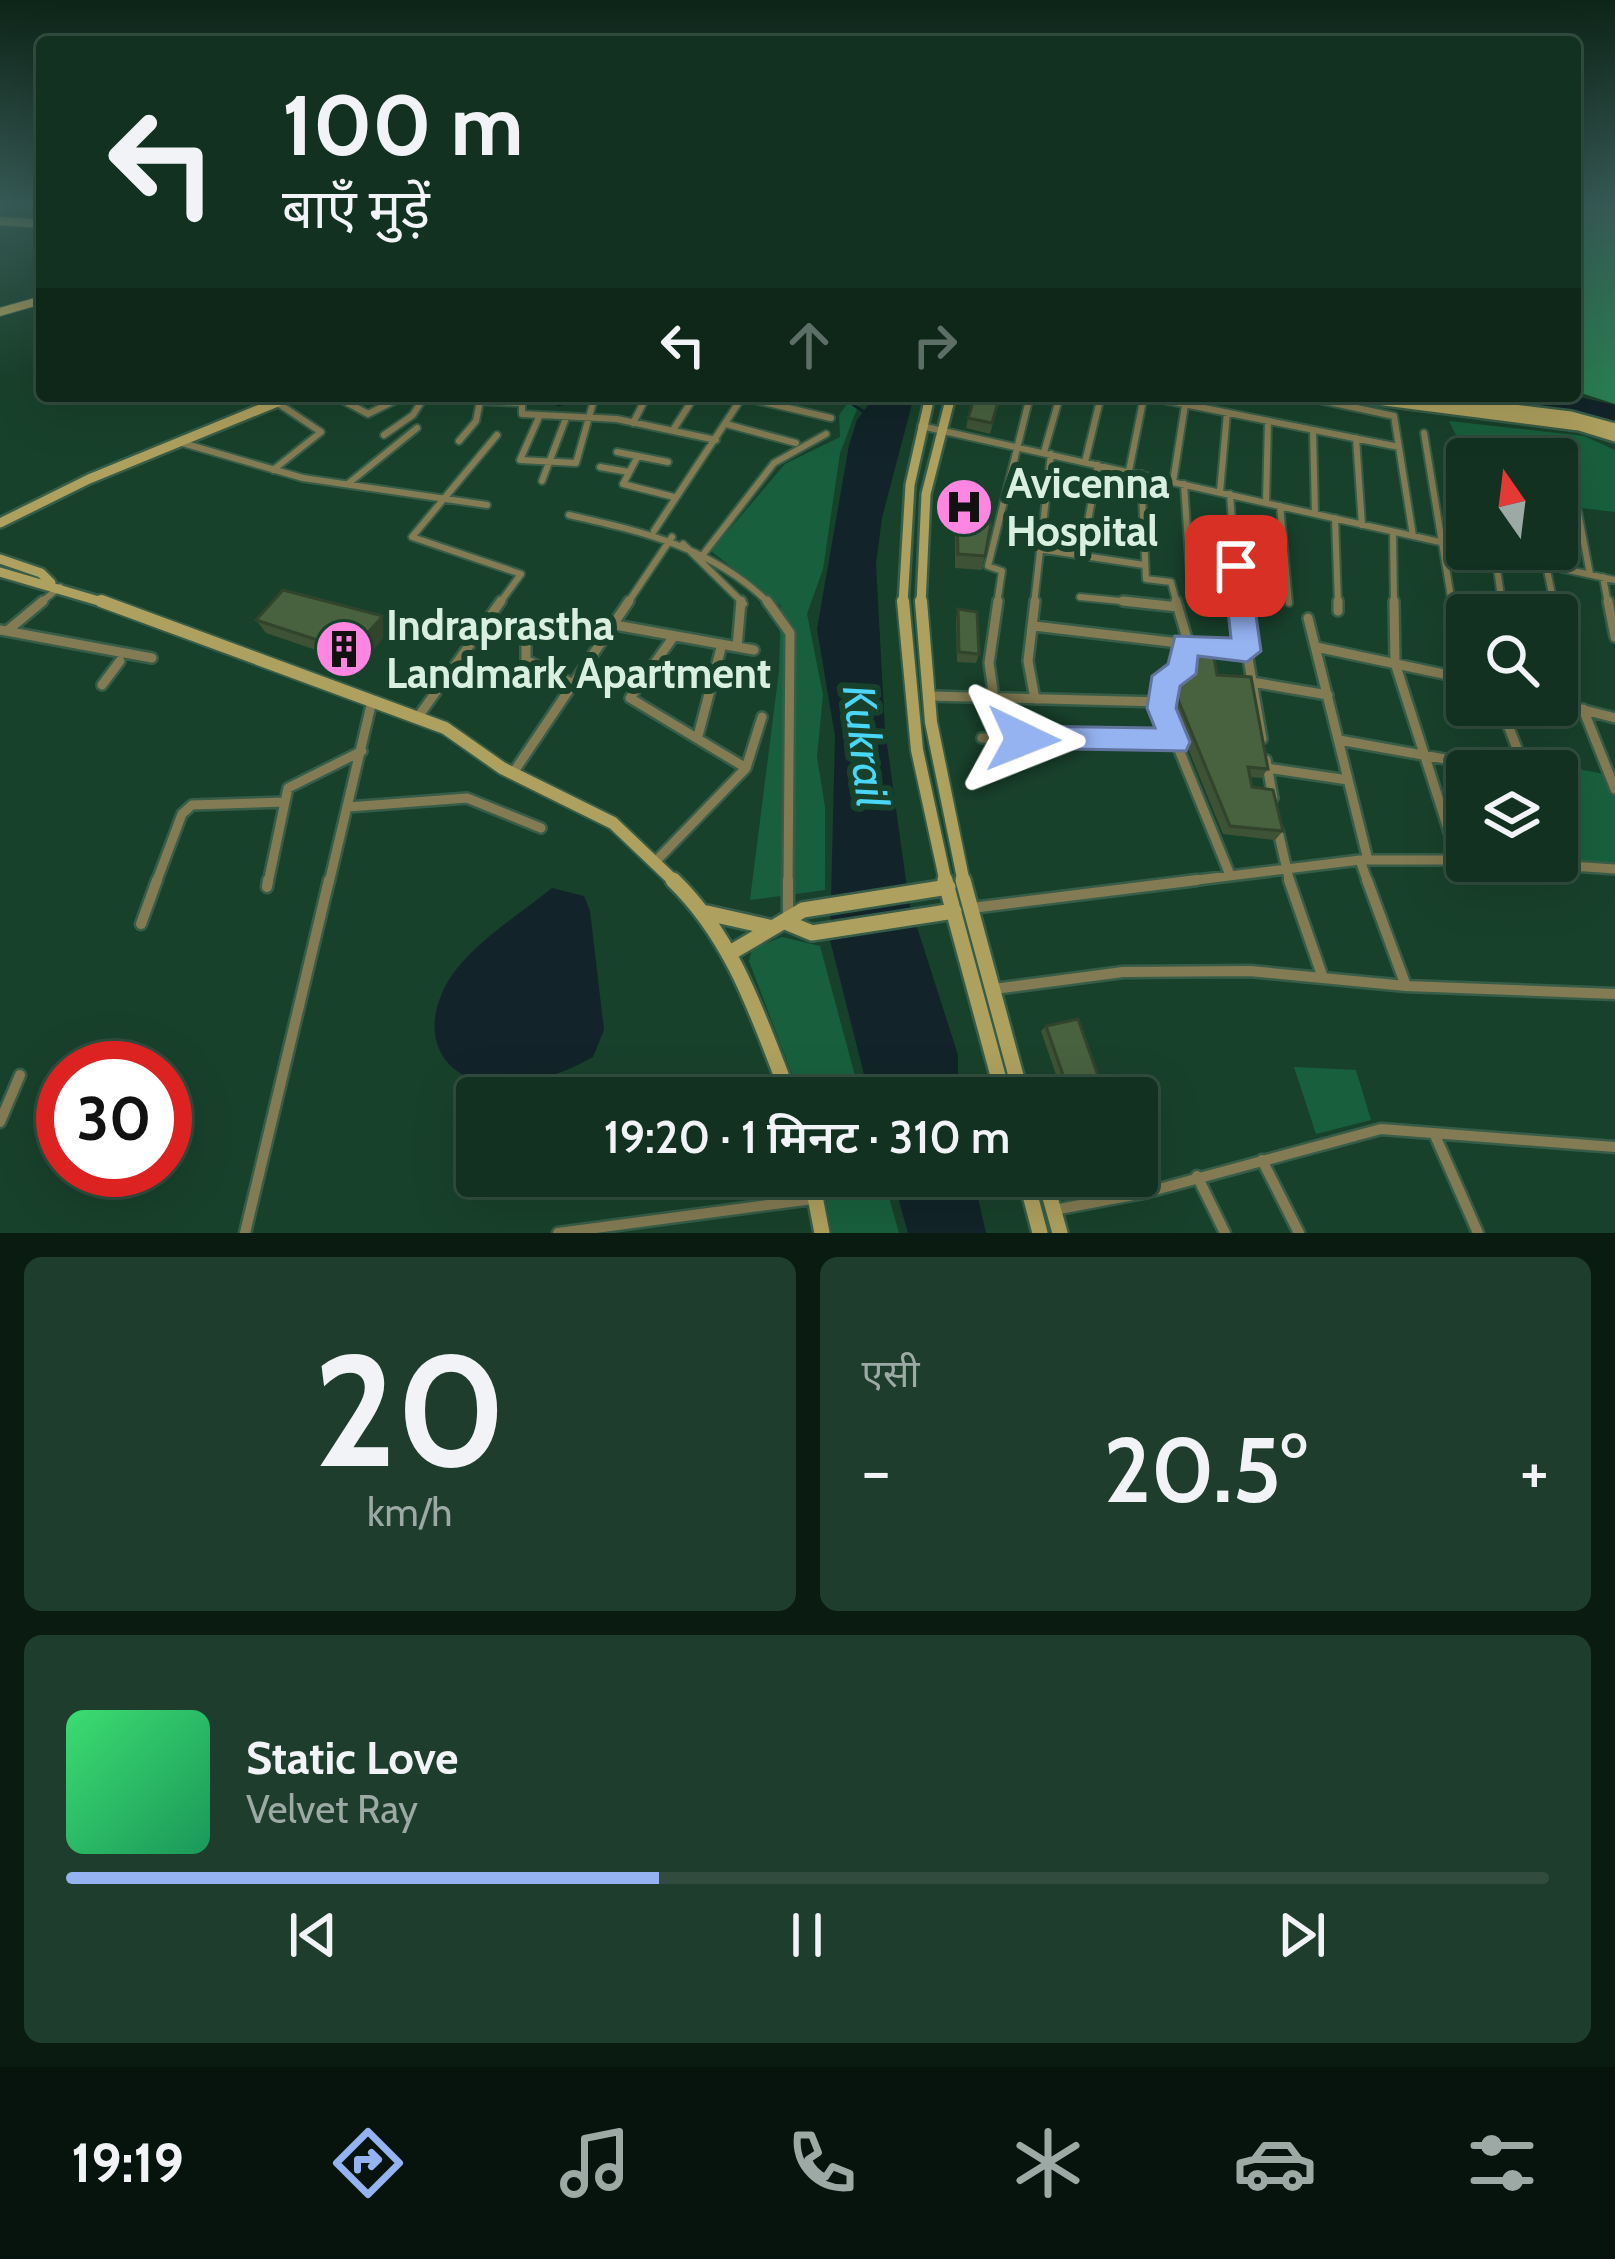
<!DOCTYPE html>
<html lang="hi">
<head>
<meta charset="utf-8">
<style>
	body { margin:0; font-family:Cabin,"Noto Sans Devanagari",sans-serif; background:#1f3d2d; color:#f1f3f6; height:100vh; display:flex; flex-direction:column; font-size:45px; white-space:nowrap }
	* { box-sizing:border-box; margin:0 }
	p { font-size:39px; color:#9ca9a5 }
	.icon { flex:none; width:66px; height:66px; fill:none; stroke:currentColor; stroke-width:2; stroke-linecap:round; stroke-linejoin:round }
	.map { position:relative; height:1233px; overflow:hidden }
	.panel { display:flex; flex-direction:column; gap:24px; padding:24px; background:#0a1b12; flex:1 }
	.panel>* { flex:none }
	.guide { position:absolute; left:36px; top:36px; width:1545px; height:366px; border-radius:12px; box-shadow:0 12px 48px #0002,0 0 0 3px #314c3e; background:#123120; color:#f1f3f6; overflow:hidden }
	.needle { width:78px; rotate:346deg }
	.fabs { position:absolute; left:1446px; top:438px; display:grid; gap:24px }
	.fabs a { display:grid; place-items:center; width:132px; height:132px; border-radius:12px; background:#123120; box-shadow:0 12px 48px #0002,0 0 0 3px #314c3e; font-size:60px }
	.speed { position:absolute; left:36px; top:1041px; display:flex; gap:24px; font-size:60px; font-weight:700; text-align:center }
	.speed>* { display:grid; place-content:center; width:156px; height:156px; border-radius:50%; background:#123120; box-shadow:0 12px 48px #0002,0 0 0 3px #314c3e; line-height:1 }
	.speed .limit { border:18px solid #d22; background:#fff; color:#111 }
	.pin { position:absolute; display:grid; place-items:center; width:102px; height:102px; color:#fff; margin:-51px; border-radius:24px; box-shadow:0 6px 18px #0006 }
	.me { position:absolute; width:132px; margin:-66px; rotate:92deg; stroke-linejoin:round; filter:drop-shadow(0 0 9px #0008) }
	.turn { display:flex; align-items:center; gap:42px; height:252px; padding:0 48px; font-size:54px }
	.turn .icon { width:156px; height:156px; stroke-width:2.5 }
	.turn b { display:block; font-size:84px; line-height:102px }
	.lanes { display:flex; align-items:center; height:114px; padding:0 48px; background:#0003; justify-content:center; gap:60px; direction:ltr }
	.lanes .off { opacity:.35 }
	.big { font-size:90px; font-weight:600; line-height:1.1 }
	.panel .card { flex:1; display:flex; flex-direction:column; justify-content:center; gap:18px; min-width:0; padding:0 42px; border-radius:18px; background:#1f3d2d }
	.panel .dial { align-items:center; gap:0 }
	.dial b { font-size:156px; line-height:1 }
	.song { display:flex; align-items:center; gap:36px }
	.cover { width:144px; height:144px; border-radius:18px; background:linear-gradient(135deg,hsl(140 70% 55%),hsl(150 70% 35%)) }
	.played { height:12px; border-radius:6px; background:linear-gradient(90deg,#95b2f1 40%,#314c3e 40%) }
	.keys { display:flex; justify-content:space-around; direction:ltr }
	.heat { display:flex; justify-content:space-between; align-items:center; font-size:66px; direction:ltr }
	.panel .tiles { flex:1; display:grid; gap:24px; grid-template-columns:1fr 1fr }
	.card:last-child { grid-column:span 2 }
	.trip { position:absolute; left:456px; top:1077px; width:702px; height:120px; border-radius:12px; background:#123120; box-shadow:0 12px 48px #0002,0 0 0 3px #314c3e; font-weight:600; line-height:120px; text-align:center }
	.tabs { display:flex; height:192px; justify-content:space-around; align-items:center; background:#07140d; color:#9ca9a5 }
	.tabs .icon { width:84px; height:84px }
	.tabs .on { color:#95b2f1 }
	.tabs b { font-size:54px; color:#f1f3f6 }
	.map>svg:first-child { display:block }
	.green { fill:#18603d }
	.forest { fill:#2a7c52 }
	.water { fill:#122429 }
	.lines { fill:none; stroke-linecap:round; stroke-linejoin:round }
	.stream { stroke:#122429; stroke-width:3 }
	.street-far2-casing { stroke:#375d48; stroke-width:10 }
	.street-far1-casing { stroke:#375d48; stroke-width:14 }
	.street-casing { stroke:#375d48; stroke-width:15 }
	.secondary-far3-casing { stroke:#375d48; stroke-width:10 }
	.secondary-far2-casing { stroke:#375d48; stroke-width:14 }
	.secondary-far1-casing { stroke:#375d48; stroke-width:16 }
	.secondary-casing { stroke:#375d48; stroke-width:20 }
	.street-far2 { stroke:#837b53; stroke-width:6 }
	.street-far1 { stroke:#837b53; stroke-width:9 }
	.street { stroke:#837b53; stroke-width:10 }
	.secondary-far3 { stroke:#aea05e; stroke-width:8 }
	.secondary-far2 { stroke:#aea05e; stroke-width:9 }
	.secondary-far1 { stroke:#aea05e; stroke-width:12 }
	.secondary { stroke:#aea05e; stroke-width:15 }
	.wall { fill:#3e5336 }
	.shaded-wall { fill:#32442c }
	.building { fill:#48613f; stroke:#32442c; stroke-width:3 }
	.route { fill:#95b2f1; stroke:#61749d; stroke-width:3 }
	.labels { text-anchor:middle; stroke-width:12; stroke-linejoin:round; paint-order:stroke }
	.poi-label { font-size:42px; font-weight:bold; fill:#d9f0e1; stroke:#18412b; text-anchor:start }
	.water-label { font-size:45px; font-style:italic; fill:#49d6f8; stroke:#18412b }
</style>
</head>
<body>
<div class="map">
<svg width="1615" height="1233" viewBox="0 0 1615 1233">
	<rect width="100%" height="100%" fill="#18412b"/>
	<path class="green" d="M853,396H862L840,453L823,569L807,614L823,695L817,757L825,807V890L750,900L779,671L781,606L711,551L785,464L840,437L839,415Z
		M1449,421L1584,436L1615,450V512L1557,505V459H1468Z
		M1521,758L1609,775L1615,789V869L1562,864L1557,771H1526Z
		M782,937L820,946L861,1098H801L749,961L752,949Z
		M1294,1067L1356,1070L1371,1120L1316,1134Z
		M822,1176H883L899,1233H832Z"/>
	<path class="forest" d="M1575,206H1615V404L1575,391Z"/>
	<path class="water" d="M875,396H914L882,518L876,564L885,730L909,902L958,1055V1098H870L830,940L835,736L817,629L849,445L857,420Z
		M1422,396H1575L1615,405V422L1569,409Z
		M552,888L584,896L590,911L604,1030L593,1057C566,1072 536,1084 504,1084C448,1085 419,1042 443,991C463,948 517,917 552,888Z
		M892,1176H973L986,1233H908Z"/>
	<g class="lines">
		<path class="stream" d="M555,396L558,405L590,396
			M841,396L864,412"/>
		<g class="street-far2-casing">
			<path id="street-far2" d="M335,396L368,414L400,398L424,397
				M1144,396L1399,447
				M1301,396L1394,416L1413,536
				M742,397L831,418
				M480,401L522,403V414L617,419L716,440
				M539,417L520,460L576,463L595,396
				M633,423L647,396
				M726,424L796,443
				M921,426L1467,548
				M673,430L695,396
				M1313,430L1315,514
				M1424,433L1452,604
				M384,435L413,415L425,396
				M497,435L412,537L521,574L499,604
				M1356,438L1362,525
				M459,441L476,421L481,396
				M179,442L303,478L487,505
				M617,452L668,462
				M1044,452L1060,396
				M638,456L623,484L674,497
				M1085,462L1101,396
				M600,467L629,472
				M273,470L321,432L276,402
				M1129,471L1144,396
				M1141,474L1146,579L1171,582L1177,604
				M542,481L566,418
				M1173,482L1185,405
				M349,483L417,428
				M1184,484L1191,588
				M1220,492L1227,413
				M1230,494L1238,604
				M1266,502L1268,421
				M1280,506L1289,603
				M1578,512L1590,574
				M569,515C645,532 713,548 770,604
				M1335,518L1338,604
				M1068,525L1141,537
				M1087,527L1098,465
				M654,531L743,396
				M1393,532L1394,604
				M683,544L744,604
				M1038,549L1144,565
				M1471,549L1615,580
				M705,552L774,463L826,434
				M1495,554L1502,604
				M1546,565L1554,604
				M1603,577L1608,604
				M1080,597L1152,604
				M39,604L60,587
				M627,604L672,537
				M997,604L1002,571L988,566L1030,396
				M1034,604L1051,454"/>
		</g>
		<g class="street-far1-casing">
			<path id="street-far1" d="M767,601L790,633L788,883
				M1035,601L1028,661L1035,699
				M1123,601L1178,607
				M1176,601L1186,635L1182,674L1167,676L1162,708L1230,875
				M1238,601L1262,739
				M1338,601V611
				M1394,601L1395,663L1458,860
				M1452,601L1461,678
				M1502,601L1504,615
				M1553,601L1556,615
				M1608,601L1615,637
				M1308,618L1368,860
				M493,619L526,640V660L575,685
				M1557,623L1573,707
				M615,625L754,650
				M1034,626L1247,651
				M0,630L152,658
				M7,631L43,601
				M674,636L630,698L746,768
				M737,647L741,601
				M1316,647L1467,679
				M1252,682L1328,695
				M102,685L120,661
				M930,696L1163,702
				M994,698L989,663L998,601
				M1557,703L1615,718
				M1500,705L1526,771
				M1583,709L1615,789
				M418,717L501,601
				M698,736L722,644
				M982,738L1175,742
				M1339,740L1512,771
				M1266,760L1273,798
				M1267,768L1348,780
				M513,773L629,601
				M285,802L288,788L362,751
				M348,807L467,798L541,828
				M1278,831L1290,883
				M1557,852L1562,864
				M1360,860L1368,883
				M1499,861L1615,869
				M655,862L746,768L762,717
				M156,883L182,814L192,805L285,802L268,883
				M329,883L372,701
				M1173,883L1360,860H1467"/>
		</g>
		<g class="street-casing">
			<path id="street" d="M1289,880L1323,978
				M1367,880L1406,986
				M267,887L268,880
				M972,908L1197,880
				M788,916V880
				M141,924L157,880
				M994,989L1123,972L1250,971L1406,986L1615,994
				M0,1122L20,1075
				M1434,1133L1478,1233
				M1262,1160L1299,1233
				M1197,1176L1225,1233
				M1054,1210L1144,1193L1381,1129L1615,1147
				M245,1233L329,880
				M558,1233L813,1199"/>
		</g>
		<g class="secondary-far3-casing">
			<path id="secondary-far3" d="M0,221L42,224
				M0,312L42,300"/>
		</g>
		<g class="secondary-far2-casing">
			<path id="secondary-far2" d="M1346,396L1579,426L1615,437
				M1404,396L1571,416L1615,428
				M0,523L89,479L292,396
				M0,559L41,573L51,583
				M0,572L109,604
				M903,604L910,485L930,396
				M921,604L926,494L951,396"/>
		</g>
		<g class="secondary-far1-casing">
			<path id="secondary-far1" d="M101,601L445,728L502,768L613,823L676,883
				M903,601L917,750L946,883
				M921,601L931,722L964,883"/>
		</g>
		<g class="secondary-casing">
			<path id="secondary" d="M673,880C735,940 759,1019 790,1098
				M945,880L1004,1098
				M963,880L1022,1098
				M707,913L769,927
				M788,923L812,933L954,911
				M730,953L803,910L948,887
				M811,1176L822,1233
				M1025,1176L1040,1233
				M1044,1176L1060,1233"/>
		</g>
		<use href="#street-far2" class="street-far2"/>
		<use href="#street-far1" class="street-far1"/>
		<use href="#street" class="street"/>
		<use href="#secondary-far3" class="secondary-far3"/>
		<use href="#secondary-far2" class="secondary-far2"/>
		<use href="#secondary-far1" class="secondary-far1"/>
		<use href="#secondary" class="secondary"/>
	</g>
	<path class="wall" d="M1001,396L990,434L966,428L968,418Z
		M957,517L991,523L982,570L955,568V531Z
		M958,609L979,654L976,663L957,662L956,619Z
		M256,620L391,629L360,665L266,633Z
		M1199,644L1268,769L1261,778L1250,777L1252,787L1283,831L1275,840L1223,834L1171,707L1175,684L1180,674L1191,670L1193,654Z
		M1046,1026L1097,1095L1085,1098H1064L1041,1031Z"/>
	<path class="shaded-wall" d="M383,616L391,629L360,665L351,651Z"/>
	<path class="building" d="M975,396H1000L992,423L968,418Z
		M957,517L991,523L985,556L958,554Z
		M283,590L383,616L351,651L256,620Z
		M958,609L977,612L979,654L959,652Z
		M1199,644L1212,645L1217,675L1251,677L1268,769L1248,767L1252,787L1273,790L1283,831L1230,826L1177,697L1180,674L1196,668Z
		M1078,1019L1103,1090L1071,1098L1046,1026Z"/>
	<linearGradient id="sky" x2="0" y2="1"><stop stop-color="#0d2418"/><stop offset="0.54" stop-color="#375a55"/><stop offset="1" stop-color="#375a55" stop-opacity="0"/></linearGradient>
	<rect width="1615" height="379" fill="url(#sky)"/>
	<path class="route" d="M1236,556L1249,566L1261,651L1247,662L1198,656L1196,674L1180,686L1176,708L1190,742L1186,751L1012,748L1008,739L1023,726L1155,728L1147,708L1152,676L1168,664L1175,636L1231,638L1223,566Z"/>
	<defs>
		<g id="hospital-disc" transform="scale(3)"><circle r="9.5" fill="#fe85e0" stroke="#18412b"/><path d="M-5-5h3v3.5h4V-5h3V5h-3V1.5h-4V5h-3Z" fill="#111"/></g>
		<g id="building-disc" transform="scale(3)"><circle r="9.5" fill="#fe85e0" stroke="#18412b"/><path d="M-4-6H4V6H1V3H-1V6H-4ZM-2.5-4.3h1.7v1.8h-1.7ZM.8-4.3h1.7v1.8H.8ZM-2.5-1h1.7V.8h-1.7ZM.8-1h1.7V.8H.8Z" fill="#111"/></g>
	</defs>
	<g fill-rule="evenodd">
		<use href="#hospital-disc" x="964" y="507"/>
		<use href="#building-disc" x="344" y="649"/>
	</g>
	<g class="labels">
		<g class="poi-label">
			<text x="1006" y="498">Avicenna<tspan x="1006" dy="48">Hospital</tspan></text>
			<text x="386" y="640">Indraprastha<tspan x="386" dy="48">Landmark Apartment</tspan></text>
		</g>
		<g class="water-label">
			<text transform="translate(866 746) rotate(83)" y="16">Kukrail</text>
		</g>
	</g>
</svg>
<div class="fabs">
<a><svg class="needle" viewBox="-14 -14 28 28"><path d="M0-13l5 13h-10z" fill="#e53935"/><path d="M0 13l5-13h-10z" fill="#9ca9a5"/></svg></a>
<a><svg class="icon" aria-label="search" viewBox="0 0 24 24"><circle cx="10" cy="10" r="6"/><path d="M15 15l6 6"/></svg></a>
<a><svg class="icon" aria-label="layers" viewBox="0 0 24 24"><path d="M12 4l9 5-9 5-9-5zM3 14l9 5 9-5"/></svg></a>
</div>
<div class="speed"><div class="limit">30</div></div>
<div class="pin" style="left:1236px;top:566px;background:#d93025"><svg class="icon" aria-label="arrive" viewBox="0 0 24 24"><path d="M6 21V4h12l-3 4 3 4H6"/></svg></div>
<svg class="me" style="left:1023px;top:739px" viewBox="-20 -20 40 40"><path d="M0-17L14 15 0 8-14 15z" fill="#95b2f1" stroke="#fff" stroke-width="4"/></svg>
<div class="trip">19:20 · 1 मिनट · 310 m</div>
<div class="guide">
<div class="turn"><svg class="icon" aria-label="left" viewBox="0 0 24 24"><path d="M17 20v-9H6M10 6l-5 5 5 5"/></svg><div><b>100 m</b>बाएँ मुड़ें</div></div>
<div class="lanes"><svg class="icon" aria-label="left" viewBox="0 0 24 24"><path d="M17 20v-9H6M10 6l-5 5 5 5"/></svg><svg class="icon off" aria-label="ahead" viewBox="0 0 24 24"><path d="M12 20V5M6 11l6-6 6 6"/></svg><svg class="icon off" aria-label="right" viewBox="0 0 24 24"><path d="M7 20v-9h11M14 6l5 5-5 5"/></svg></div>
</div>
</div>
<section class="panel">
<div class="tiles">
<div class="card dial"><b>20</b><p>km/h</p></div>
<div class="card"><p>एसी</p>
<div class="heat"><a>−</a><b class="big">20.5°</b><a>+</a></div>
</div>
<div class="card">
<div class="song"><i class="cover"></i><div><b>Static Love</b><p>Velvet Ray</p></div></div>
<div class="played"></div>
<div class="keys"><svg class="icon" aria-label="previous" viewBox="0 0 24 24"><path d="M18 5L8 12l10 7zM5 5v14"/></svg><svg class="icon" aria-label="pause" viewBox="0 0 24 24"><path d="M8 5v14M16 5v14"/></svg><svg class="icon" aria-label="next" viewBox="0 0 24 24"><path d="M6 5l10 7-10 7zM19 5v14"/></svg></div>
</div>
</div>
</section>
<nav class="tabs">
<b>19:19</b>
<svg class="icon on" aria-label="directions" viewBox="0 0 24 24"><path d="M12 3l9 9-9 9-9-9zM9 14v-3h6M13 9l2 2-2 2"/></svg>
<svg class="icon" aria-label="music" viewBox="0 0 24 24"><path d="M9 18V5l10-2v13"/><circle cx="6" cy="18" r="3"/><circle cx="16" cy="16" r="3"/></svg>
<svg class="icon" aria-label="phone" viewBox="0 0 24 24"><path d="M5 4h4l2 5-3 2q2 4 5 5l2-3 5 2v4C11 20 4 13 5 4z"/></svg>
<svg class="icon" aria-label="climate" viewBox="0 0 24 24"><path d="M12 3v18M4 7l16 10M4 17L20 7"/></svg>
<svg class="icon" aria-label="car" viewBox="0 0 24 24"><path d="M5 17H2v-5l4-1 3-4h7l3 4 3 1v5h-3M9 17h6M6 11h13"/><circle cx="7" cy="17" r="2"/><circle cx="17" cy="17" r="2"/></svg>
<svg class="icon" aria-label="filters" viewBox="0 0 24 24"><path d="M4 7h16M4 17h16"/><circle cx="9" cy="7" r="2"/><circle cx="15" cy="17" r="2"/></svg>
</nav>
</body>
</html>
